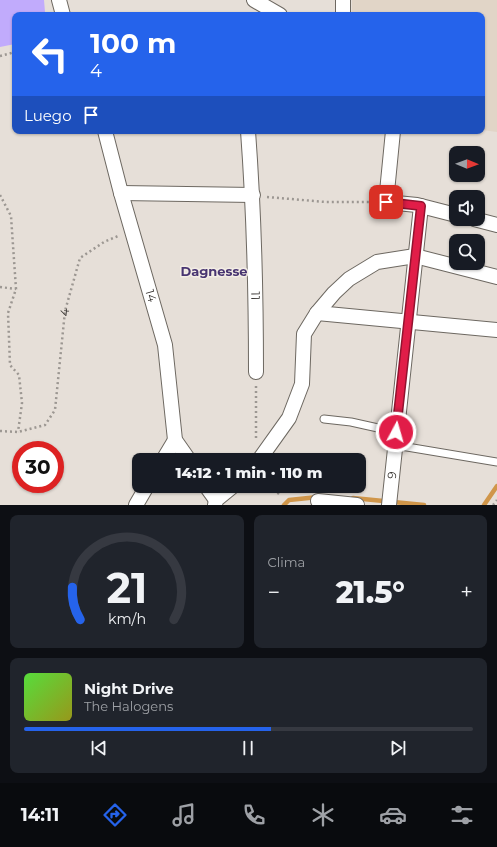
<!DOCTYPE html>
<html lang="es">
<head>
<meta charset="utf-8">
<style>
	body { margin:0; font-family:Montserrat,sans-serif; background:#20242c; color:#f1f3f6; height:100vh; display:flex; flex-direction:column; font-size:15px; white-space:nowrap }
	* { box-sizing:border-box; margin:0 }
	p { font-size:13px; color:#9ea1a6 }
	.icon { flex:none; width:22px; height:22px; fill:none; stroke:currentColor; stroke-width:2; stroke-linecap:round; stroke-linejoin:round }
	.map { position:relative; height:505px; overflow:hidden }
	.details { display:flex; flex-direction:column; gap:10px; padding:10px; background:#0d0f14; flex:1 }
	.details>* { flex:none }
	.guide { position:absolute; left:12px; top:12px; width:473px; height:122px; border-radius:8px; box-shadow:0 1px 3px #0004; background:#2563eb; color:#fff; overflow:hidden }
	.needle { width:26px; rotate:91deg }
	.fabs { position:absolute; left:449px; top:146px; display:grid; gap:8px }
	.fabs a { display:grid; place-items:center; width:36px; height:36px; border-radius:8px; background:#171b24; box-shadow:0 1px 3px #0004; font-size:20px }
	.speed { position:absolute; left:12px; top:441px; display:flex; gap:8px; font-size:20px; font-weight:700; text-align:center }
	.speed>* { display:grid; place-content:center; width:52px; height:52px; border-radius:50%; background:#171b24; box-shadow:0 1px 3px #0004; line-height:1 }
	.speed .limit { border:6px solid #d22; background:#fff; color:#111 }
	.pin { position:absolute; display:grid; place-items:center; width:34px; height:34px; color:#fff; margin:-17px; border-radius:8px; box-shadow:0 2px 6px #0006 }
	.me { position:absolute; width:44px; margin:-22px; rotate:6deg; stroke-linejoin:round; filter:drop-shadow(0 0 3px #0008) }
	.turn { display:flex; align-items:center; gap:14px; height:84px; padding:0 12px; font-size:18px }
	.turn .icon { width:52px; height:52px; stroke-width:2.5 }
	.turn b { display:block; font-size:28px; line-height:34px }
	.then { display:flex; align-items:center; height:38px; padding:0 12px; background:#0003; gap:8px; font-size:15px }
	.big { font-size:30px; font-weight:800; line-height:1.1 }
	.details .card { flex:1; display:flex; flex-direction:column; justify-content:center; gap:6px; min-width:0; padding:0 14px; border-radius:8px; background:#20242c }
	.details .dial { align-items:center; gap:0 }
	.dial svg { height:104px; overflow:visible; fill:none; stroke:#363941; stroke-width:7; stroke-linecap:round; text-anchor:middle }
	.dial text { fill:#f1f3f6; stroke:none }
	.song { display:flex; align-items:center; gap:12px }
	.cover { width:48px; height:48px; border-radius:6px; background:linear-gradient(135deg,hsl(110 70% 55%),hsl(60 70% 35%)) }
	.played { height:4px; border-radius:2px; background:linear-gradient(90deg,#2563eb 55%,#363941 55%) }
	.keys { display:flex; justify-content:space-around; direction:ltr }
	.heat { display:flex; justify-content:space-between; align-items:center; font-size:22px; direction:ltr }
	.details .tiles { flex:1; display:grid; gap:10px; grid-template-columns:1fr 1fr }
	.card:last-child { grid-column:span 2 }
	.trip { position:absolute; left:132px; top:453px; width:234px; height:40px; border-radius:8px; background:#171b24; box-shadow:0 1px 3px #0004; font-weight:800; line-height:40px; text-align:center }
	.dock { display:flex; height:64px; justify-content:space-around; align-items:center; background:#090b0e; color:#9ea1a6 }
	.dock .icon { width:28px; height:28px }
	.dock .active { color:#2563eb }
	.dock b { font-size:18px; color:#f1f3f6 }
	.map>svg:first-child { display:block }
	.built { fill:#e1d5c7 }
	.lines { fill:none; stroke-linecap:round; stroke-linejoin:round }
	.stream { stroke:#d0964a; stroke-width:4.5 }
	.building { fill:#c1abfc }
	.lane-casing { stroke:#6d6861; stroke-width:9 }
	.street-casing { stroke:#6d6861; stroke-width:16 }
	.path { stroke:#9c9792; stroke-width:2.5; stroke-dasharray:2 3; stroke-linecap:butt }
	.lane { stroke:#fff; stroke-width:7 }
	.street { stroke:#fff; stroke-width:14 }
	.route-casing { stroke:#92132f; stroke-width:10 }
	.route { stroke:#e11d48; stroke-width:7 }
	.labels { text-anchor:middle; stroke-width:3; stroke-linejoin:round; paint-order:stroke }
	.street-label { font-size:12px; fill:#34312e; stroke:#f3ede5 }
	.neighbourhood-label { font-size:13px; font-weight:bold; fill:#483571; stroke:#f3ede5 }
</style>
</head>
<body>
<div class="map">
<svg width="497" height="505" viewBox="0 0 497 505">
	<rect width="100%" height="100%" fill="#e6dfd8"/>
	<path class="built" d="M352,0H497V132L482,130V15H353L352,11Z"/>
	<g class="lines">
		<path class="stream" d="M353,498L424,505
			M284,505L289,500L318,497
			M484,505L497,486"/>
	</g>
	<path class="building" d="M0,0H44L45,12L38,13V15H15V44L0,47Z"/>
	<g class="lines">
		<g class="lane-casing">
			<path id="lane" d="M324,419L351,422L396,432
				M395,445L497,462"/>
		</g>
		<g class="street-casing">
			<g id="street">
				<path d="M59,0L63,15"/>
				<path d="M254,0L280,15"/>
				<path d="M343,15V0"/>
				<path id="s2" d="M105,131L121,193L165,345L175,440L189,460"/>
				<path id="s3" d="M248,131C254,212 256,292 256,372"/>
				<path d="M393,131L386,202L417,205L456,215"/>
				<path d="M121,193L253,195"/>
				<path d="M474,219L497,225"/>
				<path d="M317,313L497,330"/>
				<path d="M163,460L175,440"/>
				<path d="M259,460L289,418L302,384L304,334L317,313L334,293L349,279L377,262L415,256L497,277"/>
				<path d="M206,486L216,500"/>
				<path d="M318,501L357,505"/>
				<path d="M136,505L147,486"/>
				<path d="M215,505L216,500L233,486"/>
				<path id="s4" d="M389,505L421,206"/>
			</g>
		</g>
		<g class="path">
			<path d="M0,56L15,52"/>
			<path d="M0,195L11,216L16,289L8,313L10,365L19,375L22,403L18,432"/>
			<path d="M267,197L326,202H372"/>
			<path d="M0,287L16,289"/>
			<path id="s1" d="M0,431L18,432L45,425L55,410L65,311L80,258L104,242L118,236"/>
			<path d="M256,438V385"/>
			<path d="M270,486L279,494L288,486"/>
			<path d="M305,486L309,491"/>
			<path d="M493,505L497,500"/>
		</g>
		<use href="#lane" class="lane"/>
		<use href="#street" class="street"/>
	</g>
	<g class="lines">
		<g class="route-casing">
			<path id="route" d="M386,202L421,206L396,432"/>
		</g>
		<use href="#route" class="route"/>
	</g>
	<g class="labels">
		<g class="street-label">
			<text dy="4" stroke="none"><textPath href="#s3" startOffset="165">11</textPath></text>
			<text dy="4" stroke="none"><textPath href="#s2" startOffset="171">14</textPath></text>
			<text dy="4" stroke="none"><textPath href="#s1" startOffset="162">4</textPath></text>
			<text dy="4" stroke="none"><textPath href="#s4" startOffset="30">9</textPath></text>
		</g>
		<g class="neighbourhood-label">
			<text x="214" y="276">Dagnesse</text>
		</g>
	</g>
</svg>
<div class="fabs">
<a><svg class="needle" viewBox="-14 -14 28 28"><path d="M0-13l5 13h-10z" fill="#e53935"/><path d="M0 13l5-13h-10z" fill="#9ea1a6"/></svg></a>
<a><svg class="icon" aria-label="sound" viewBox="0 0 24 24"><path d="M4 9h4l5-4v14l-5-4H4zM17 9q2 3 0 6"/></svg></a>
<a><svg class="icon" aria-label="search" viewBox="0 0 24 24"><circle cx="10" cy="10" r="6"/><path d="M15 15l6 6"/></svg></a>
</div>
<div class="speed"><div class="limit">30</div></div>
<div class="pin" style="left:386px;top:202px;background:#d93025"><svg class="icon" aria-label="arrive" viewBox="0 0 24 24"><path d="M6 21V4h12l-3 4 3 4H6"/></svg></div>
<svg class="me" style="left:396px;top:432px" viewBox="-20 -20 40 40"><circle r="17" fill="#e11d48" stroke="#fff" stroke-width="3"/><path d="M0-11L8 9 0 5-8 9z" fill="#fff"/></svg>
<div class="trip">14:12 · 1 min · 110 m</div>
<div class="guide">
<div class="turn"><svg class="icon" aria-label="left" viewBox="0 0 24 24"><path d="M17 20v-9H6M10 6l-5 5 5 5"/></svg><div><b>100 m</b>4</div></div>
<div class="then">Luego<svg class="icon" aria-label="arrive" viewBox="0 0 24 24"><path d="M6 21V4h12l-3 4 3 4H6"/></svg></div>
</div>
</div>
<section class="details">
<div class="tiles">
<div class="card dial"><svg viewBox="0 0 100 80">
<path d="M14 69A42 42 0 1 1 86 69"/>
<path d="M14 69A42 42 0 0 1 8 44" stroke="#2563eb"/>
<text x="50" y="56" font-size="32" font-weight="700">21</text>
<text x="50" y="72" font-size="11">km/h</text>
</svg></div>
<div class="card"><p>Clima</p>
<div class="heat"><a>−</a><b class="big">21.5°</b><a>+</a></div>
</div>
<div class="card">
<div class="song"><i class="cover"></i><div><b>Night Drive</b><p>The Halogens</p></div></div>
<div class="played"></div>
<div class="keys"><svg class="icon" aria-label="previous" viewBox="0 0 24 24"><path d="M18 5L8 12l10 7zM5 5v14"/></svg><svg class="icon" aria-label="pause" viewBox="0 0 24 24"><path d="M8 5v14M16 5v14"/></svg><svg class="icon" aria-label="next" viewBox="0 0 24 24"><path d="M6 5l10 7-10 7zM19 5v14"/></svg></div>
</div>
</div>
</section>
<nav class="dock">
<b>14:11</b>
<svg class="icon active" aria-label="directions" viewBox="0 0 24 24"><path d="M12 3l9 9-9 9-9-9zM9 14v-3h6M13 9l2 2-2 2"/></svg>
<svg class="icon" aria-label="music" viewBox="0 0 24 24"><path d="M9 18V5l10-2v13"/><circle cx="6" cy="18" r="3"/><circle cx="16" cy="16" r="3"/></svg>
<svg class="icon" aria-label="phone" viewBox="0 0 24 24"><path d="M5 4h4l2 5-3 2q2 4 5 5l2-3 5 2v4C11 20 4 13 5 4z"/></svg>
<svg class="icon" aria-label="climate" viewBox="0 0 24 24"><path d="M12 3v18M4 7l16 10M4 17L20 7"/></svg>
<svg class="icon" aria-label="car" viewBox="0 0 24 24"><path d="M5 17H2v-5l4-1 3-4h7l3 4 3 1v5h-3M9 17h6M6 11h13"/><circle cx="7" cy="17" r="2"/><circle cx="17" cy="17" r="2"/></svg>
<svg class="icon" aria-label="filters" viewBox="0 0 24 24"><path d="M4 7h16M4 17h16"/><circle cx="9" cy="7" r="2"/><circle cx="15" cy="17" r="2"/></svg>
</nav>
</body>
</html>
